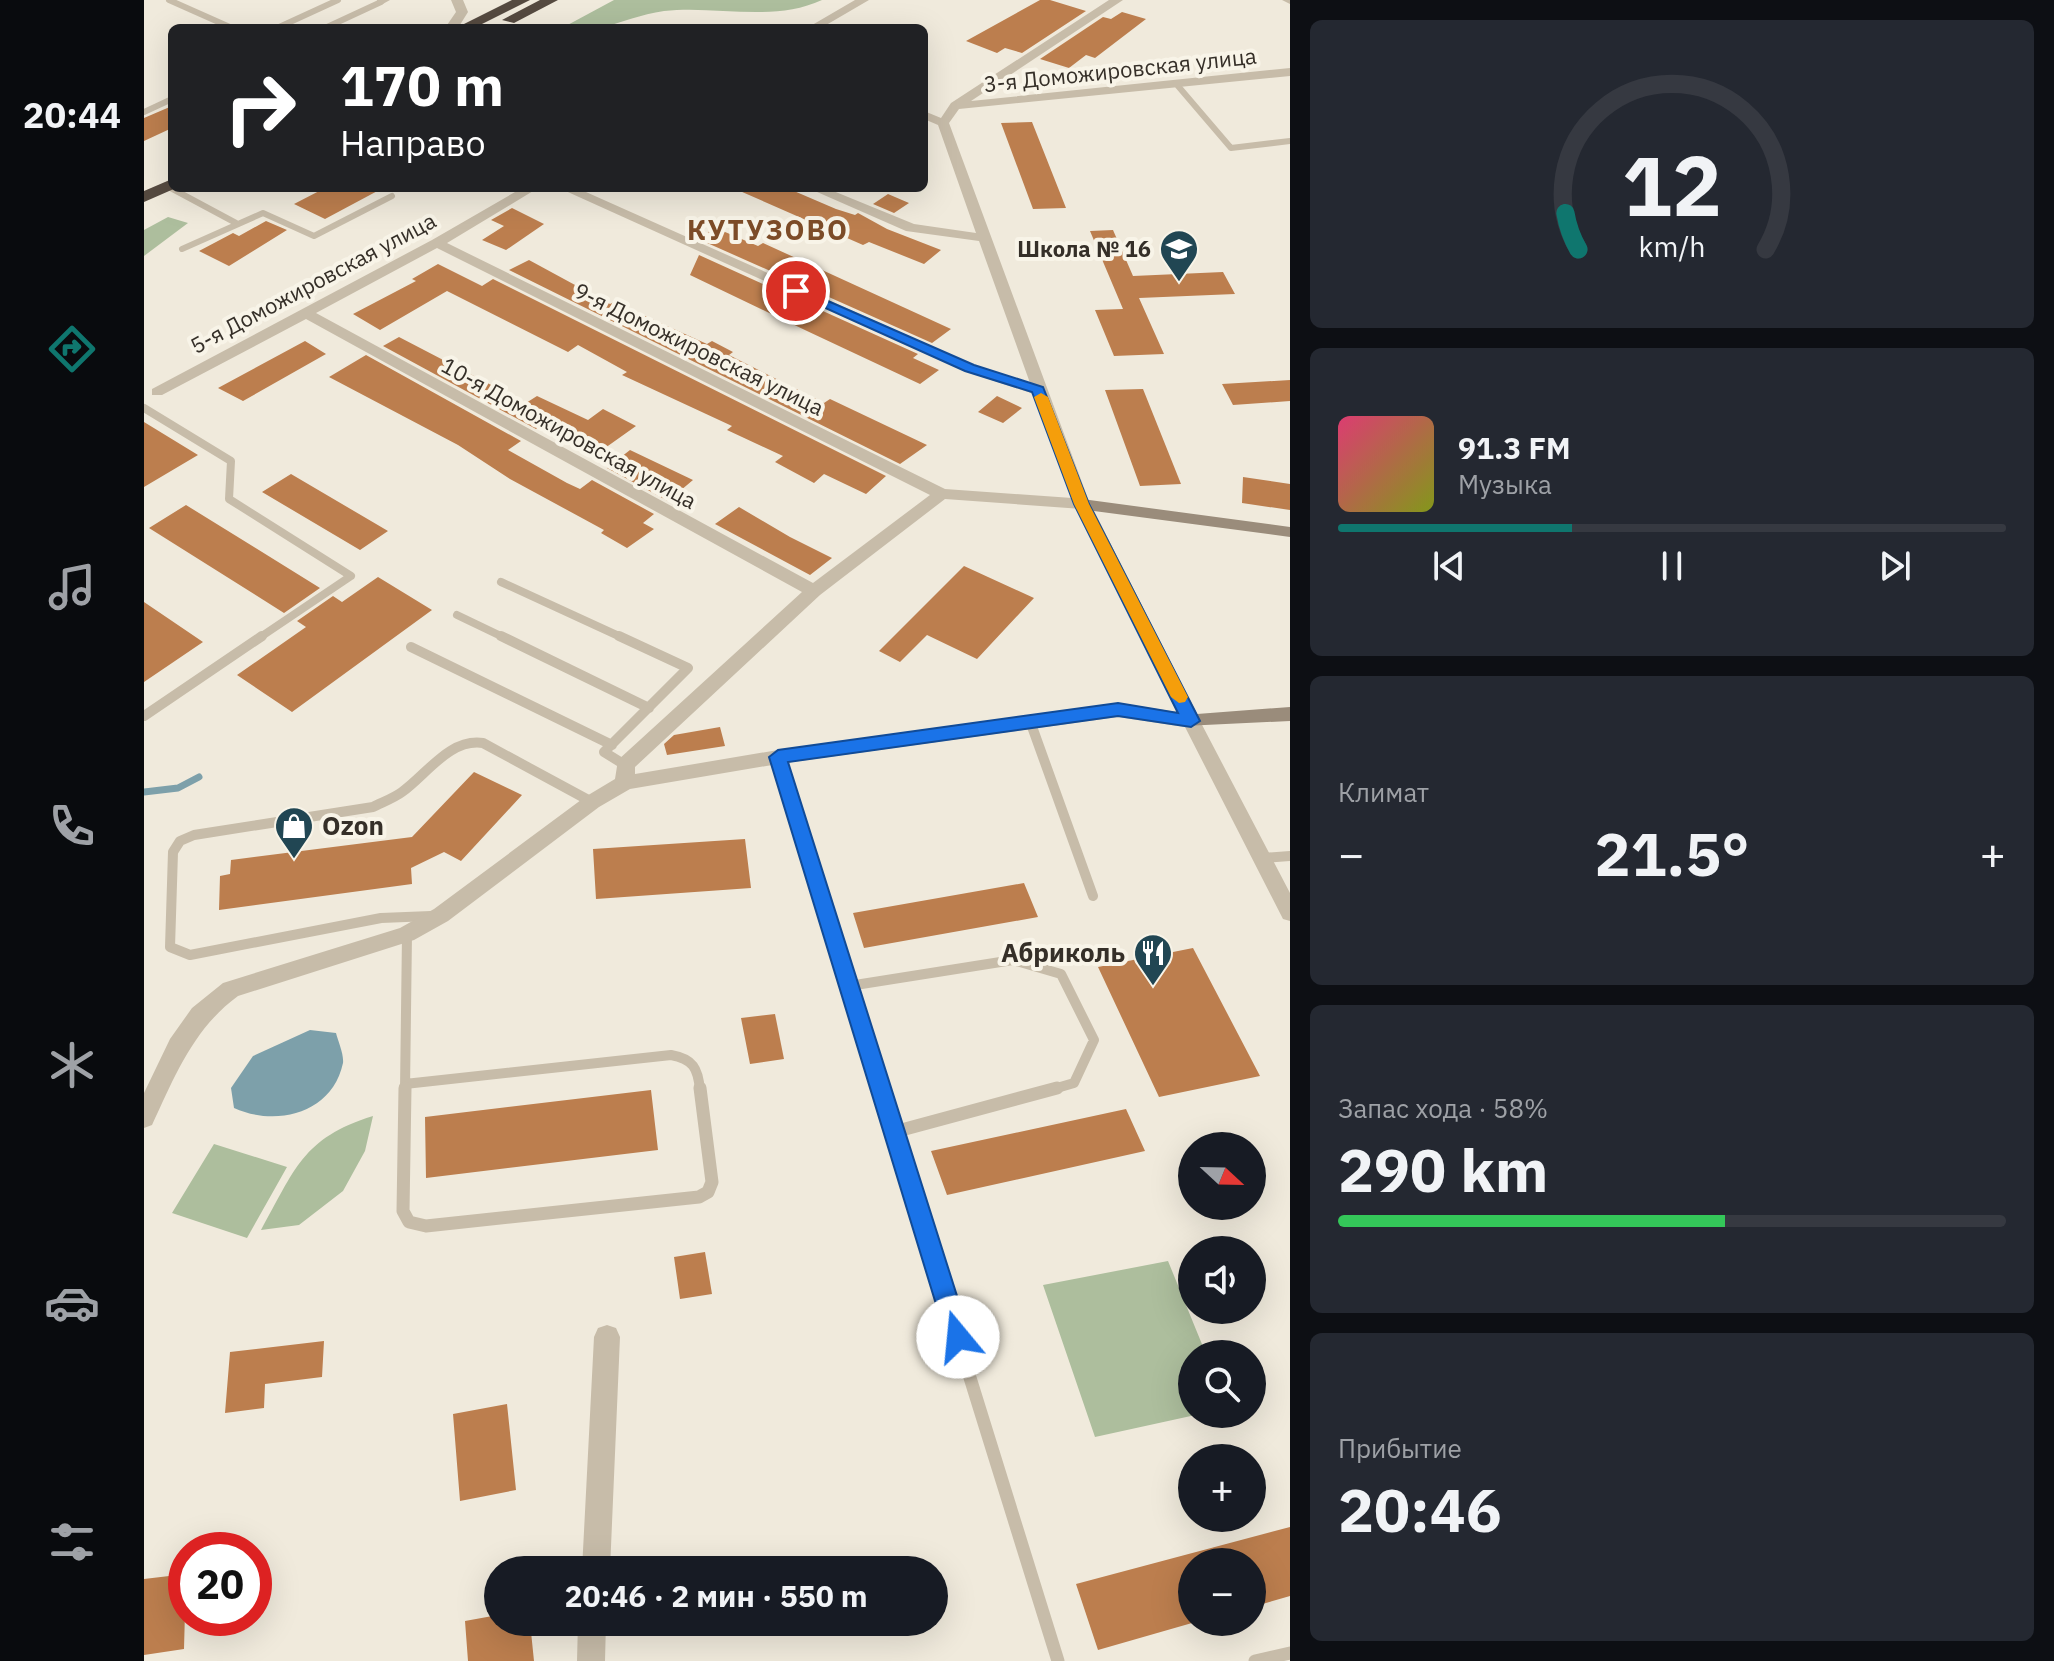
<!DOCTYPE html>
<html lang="ru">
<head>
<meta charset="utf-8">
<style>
	body { margin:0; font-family:"IBM Plex Sans",sans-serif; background:#242831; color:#f1f3f6; height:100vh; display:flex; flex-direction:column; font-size:30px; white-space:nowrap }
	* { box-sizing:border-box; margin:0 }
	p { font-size:26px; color:#9ea1a6 }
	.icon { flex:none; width:44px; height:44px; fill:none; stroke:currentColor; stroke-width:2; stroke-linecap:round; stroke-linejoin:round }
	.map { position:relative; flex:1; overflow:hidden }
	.drawer { display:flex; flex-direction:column; gap:20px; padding:20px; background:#0d0f14; width:764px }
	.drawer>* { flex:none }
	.hud { position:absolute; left:24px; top:24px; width:760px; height:168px; border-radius:12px; box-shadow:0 8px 32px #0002; background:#202124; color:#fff; overflow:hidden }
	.needle { width:52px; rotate:112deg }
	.controls { position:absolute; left:1034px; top:1132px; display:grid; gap:16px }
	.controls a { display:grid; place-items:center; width:88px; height:88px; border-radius:50%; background:#171b24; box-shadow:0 8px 32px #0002; font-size:40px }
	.speed { position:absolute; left:24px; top:1532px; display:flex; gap:16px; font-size:40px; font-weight:700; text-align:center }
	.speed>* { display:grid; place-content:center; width:104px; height:104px; border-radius:50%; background:#171b24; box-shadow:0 8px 32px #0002; line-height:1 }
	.speed .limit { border:12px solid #d22; background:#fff; color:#111 }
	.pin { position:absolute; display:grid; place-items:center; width:68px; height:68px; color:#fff; margin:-34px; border:4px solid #fff; border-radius:50%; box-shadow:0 2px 8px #0007 }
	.me { position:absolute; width:88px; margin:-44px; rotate:343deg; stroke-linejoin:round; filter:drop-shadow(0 0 6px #0008) }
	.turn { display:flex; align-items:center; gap:28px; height:168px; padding:0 40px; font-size:36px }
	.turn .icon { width:104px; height:104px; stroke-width:2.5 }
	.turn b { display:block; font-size:56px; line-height:68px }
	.big { font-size:60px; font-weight:700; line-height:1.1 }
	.drawer .widget { flex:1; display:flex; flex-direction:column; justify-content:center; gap:12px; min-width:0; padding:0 28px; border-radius:12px; background:#242831 }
	.drawer .dial { align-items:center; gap:0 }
	.dial svg { height:208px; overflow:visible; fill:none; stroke:#363941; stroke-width:7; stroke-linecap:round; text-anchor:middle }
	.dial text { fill:#f1f3f6; stroke:none }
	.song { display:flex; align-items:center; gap:24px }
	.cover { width:96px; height:96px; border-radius:12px; background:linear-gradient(135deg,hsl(340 70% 55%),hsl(70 70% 35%)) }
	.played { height:8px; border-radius:4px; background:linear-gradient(90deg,#0f766e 35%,#363941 35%) }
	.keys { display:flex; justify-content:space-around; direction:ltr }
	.heat { display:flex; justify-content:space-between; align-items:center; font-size:44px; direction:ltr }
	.charge { height:12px; border-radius:6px; background:linear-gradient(90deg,#34c759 58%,#363941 0) }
	.trip { position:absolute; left:340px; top:1556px; width:464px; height:80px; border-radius:40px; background:#171b24; box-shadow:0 8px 32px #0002; font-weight:700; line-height:80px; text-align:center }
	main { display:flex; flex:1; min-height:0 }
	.menu { display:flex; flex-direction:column; width:144px; justify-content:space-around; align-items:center; background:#090b0e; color:#9ea1a6 }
	.menu .icon { width:56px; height:56px }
	.menu .selected { color:#0f766e }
	.menu b { font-size:36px; color:#f1f3f6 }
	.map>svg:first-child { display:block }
	.green { fill:#adbe9d }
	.water { fill:#7da0aa }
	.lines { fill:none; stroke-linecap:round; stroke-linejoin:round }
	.stream { stroke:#7da0aa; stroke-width:7 }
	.building { fill:#bc7e4e }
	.lane-far3 { stroke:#c7bca9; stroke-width:6 }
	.lane-far2 { stroke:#c7bca9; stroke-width:8 }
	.lane-far1 { stroke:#c7bca9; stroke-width:10 }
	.lane { stroke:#c7bca9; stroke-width:13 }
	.street { fill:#c7bca9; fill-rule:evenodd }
	.secondary { fill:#9a8c7b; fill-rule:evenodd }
	.highway { fill:#554a40; fill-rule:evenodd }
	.route { fill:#1a73e8; stroke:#114b97; stroke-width:2 }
	.slow { fill:#f59e0b }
	.labels { text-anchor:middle; stroke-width:8; stroke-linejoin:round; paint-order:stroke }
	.far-street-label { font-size:22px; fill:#352f28; stroke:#f8f4e8 }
	.far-poi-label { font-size:22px; font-weight:bold; fill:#352f28; stroke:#f8f4e8; text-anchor:end }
	.poi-label { font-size:26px; font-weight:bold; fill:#352f28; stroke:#f8f4e8; text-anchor:start }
	.far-district-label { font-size:28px; font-weight:bold; letter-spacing:2px; fill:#7d4c28; stroke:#f8f4e8 }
</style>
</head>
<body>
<main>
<nav class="menu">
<b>20:44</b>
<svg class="icon selected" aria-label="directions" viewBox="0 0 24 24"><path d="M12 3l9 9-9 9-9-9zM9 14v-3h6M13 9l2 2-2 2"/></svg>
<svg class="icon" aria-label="music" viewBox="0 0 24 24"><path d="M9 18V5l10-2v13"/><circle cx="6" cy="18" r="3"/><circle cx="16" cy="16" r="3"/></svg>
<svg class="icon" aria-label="phone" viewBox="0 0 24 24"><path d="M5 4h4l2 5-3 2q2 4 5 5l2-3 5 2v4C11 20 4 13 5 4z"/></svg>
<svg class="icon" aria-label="climate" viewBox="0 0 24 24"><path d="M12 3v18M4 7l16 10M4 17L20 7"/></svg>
<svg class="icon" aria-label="car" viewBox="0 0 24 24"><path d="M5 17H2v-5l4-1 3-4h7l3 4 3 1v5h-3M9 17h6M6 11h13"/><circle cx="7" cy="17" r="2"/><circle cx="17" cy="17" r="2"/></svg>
<svg class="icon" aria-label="filters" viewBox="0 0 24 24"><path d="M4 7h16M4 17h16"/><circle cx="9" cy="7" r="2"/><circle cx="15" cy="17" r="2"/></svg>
</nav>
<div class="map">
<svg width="1146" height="1661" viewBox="0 0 1146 1661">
	<rect width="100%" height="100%" fill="#f0eadc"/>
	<path class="green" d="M470,0H678C628,23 573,5 520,11C497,14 477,23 455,28C444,30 430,28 418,28Z
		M24,217L44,223L0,256V230Z
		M229,1116L221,1151L199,1191L155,1225L117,1230C151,1170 158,1138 229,1116Z
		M70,1144L143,1167L103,1238L28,1213Z
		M1024,1261L1062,1354H1048V1414H1056L951,1437L899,1285Z"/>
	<path class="water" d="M166,1030L192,1033C194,1041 200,1054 199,1063C188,1114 132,1127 90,1108L87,1088L109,1056Z"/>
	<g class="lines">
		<path class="stream" d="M0,792L34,788L55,777"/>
	</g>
	<path class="building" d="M896,0H906L942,11L878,53L861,48L853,53L822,41Z
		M978,12L1002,19L951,58L942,55L925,68L896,59L959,17L967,19Z
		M28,106V128L0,141V118Z
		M888,122L922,208L889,209L857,123Z
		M181,188H239L181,219L150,204Z
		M589,188H643L692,209L711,215L714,213L743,229L797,250L780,264L725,242L719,245Z
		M744,194L765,203L750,213L729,204Z
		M368,208L400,224L362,250L338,240L360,226L347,220Z
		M122,221L143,230L85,266L55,251L89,233L95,236Z
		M567,226L614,246L619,243L807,329L788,343L561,242Z
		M969,230L989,276L1079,272L1091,294L995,298L1020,354L970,356L951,310L979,309L946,231Z
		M555,255L774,354L769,358L795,370L776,384L663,331L546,275Z
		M385,260L466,304L470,302L563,344L568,341L589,352L585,355L680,403L686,399L783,445L756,464L365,270Z
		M294,264L338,286L349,279L742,476L722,494L680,474L670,483L631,462L639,456L583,430L588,426L478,375L483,372L434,345L424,352L303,291L236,330L209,314L272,281L268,279Z
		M255,337L382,403L393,396L444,420L459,409L492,426L454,453L400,424L392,429L239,346Z
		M161,341L182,354L99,401L74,388Z
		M222,355L377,441L364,450L423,483L436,489L448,480L510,514L499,523L510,529L483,548L457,533L460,530L366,479L314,445L185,377Z
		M1146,380V401L1089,405L1078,384Z
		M999,389L1037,484L996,486L961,390Z
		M853,396L878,408L859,423L834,412Z
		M0,422L54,455L0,487Z
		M486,450L549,480L524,501L463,468Z
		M147,474L244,531L216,550L118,492Z
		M1099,477L1146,484V510L1098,503Z
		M42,505L176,588L140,613L5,528Z
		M595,507L646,537L688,558L666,575L571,524Z
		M820,566L890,598L833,659L783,635L756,662L735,651Z
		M234,577L288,610L148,712L93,675L162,627L153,621L189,596L198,602Z
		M0,602L59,642L0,682Z
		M576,727L581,746L523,755L520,744L530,735Z
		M330,772L378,795L317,861L300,852L267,868L268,884L75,910L76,876L86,874L87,860L268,837Z
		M601,839L607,888L452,899L449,849Z
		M880,883L894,917L720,948L709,913Z
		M1049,948L1116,1076L1015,1097L954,967Z
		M631,1014L640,1059L606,1064L597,1018Z
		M507,1090L514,1150L282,1178L281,1117Z
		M982,1109L1001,1151L803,1195L787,1151Z
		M561,1252L568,1294L536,1299L530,1257Z
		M180,1341L178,1377L121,1384L120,1408L81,1413L86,1352Z
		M363,1404L372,1490L316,1501L309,1414Z
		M1146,1527V1596L1108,1607V1562H1048V1623L954,1650L932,1584Z
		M42,1574L40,1649L0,1655V1579Z
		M354,1615V1622H386L390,1661H324L321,1621Z"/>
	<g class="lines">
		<path class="lane-far3" d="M25,0L88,28
			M133,28L194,0
			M181,28L237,2
			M1034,86L1087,148L1146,141
			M0,112L28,99
			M23,186L92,223
			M38,249L119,213L170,236L248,196"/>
		<path class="lane-far2" d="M0,408L87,461L85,499L207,576L115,638
			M357,582L479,638
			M313,615L361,638"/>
		<path class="lane-far1" d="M357,636L505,708
			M475,636L544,668L460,752L481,765
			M267,647L468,745
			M0,716L118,636
			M886,721L949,896
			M634,757L737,1090
			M1118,858L1146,856
			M287,916L237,918L46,955L26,947L29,852L36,841L50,835L229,807C239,802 250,798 258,792C283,774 306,738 339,743L448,802
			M705,986L869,960L917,974L950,1040L930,1083L906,1090
			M261,1084L527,1055C549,1059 554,1068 556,1090
			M261,1090L263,934"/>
		<path class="lane" d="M261,1088L259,1211L265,1222L282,1226L555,1197L564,1192L568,1182L556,1088
			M736,1088L914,1661
			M750,1132L913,1088
			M1111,1661L1146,1653"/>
		<path class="street" d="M233,0H246L237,5L233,4Z
			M307,0H319L324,12L314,28H301L312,12Z
			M711,0H725L677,28H663Z
			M965,0H979L827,101L1146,68V76L815,109L805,123L946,504L938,509L801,499L676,595L491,767V774L634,750L974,703L1047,714L1056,721L1146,893V921L1139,919L1041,727L974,717L634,764L486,789L455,807L304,921L270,940L94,996C49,1029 31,1076 8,1125L0,1128V1093L26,1039L48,1008L79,983L256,928L290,909L441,797L471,779L474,760L658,592L162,319L18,395H8V389L288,240L378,188H394L303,243L801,489L928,498L890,394L820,371L415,188H433L830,365L886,383L835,241L762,231L664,188H682L770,224L832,233L794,125L780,119V111L797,118L807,103ZM293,248L786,495L669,583L172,313Z
			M1138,0H1146V4Z
			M463,1325L472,1328L476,1337L466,1570H438L450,1337L454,1328Z
			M434,1622H462L461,1661H433Z"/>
		<path class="secondary" d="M938,499L1146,527V537L950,511L1053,714L1146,707V721L1040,726L930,504Z"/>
		<path class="highway" d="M368,0H386L330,28H312Z
			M396,0H414L370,23L358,20Z
			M28,179V188H32L0,202V191Z"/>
	</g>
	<path class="route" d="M652,287L830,365L899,387L945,504L1056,721L1047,727L974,716L644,762L826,1337L822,1345L814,1349L806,1345L802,1337L625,757L634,750L974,703L1034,713L930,504L888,392L821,371L648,293L646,291Z"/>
	<path class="slow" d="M897,393L904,397L945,504L1044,697L1041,702L1035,703L1027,697L930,504L890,397Z"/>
	<defs>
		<g id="school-pin" transform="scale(2)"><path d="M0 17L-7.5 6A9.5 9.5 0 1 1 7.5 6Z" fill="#214653" stroke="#f8f4e8"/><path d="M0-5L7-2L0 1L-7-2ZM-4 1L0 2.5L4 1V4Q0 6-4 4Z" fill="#fff"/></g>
		<g id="shop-pin" transform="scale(2)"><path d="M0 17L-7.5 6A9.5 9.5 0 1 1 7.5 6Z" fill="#214653" stroke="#f8f4e8"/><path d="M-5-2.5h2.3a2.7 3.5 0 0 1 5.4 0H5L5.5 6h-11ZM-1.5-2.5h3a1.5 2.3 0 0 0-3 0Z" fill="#fff"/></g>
		<g id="restaurant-pin" transform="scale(2)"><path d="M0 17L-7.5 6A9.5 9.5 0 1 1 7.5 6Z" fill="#214653" stroke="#f8f4e8"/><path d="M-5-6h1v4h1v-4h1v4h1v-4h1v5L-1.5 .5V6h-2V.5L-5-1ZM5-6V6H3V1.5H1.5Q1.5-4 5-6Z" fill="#fff"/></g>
	</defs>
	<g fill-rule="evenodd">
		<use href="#school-pin" x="1035" y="249"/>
		<use href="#shop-pin" x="150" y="826"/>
		<use href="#restaurant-pin" x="1009" y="953"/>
	</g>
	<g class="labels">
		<g class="far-street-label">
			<text transform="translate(976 70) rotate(-6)" y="8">3-я Доможировская улица</text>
			<text transform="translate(169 283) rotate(-28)" y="8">5-я Доможировская улица</text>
			<text transform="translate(555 349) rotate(26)" y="8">9-я Доможировская улица</text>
			<text transform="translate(425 433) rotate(29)" y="8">10-я Доможировская улица</text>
		</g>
		<g class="far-poi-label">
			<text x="1007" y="257">Школа № 16</text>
		</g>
		<g class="poi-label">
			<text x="178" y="835">Ozon</text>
			<text x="981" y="962" text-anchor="end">Абриколь</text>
		</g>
		<g class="far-district-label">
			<text x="624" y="240">КУТУЗОВО</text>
		</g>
	</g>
</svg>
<div class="controls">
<a><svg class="needle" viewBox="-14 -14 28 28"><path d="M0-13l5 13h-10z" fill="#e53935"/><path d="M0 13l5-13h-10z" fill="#9ea1a6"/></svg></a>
<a><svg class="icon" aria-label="sound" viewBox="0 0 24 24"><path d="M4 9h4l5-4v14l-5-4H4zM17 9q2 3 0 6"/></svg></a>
<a><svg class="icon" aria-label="search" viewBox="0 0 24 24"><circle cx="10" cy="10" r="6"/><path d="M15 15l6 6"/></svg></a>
<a>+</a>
<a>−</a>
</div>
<div class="speed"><div class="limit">20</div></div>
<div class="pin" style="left:652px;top:291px;background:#d93025"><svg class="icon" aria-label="arrive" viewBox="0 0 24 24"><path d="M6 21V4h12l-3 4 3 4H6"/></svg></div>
<svg class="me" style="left:814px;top:1337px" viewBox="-20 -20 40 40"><circle r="19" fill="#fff"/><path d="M0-13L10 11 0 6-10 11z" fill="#1a73e8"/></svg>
<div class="trip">20:46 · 2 мин · 550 m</div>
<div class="hud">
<div class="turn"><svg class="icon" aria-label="right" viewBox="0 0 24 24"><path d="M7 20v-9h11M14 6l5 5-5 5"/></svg><div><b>170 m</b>Направо</div></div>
</div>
</div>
<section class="drawer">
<div class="widget dial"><svg viewBox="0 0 100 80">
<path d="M14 69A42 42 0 1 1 86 69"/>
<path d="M14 69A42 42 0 0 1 9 55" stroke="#0f766e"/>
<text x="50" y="56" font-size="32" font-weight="700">12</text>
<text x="50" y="72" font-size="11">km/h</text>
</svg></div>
<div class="widget">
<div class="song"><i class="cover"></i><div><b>91.3 FM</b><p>Музыка</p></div></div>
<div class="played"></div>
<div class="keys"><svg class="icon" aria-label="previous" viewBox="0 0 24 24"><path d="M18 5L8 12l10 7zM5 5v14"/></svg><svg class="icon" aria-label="pause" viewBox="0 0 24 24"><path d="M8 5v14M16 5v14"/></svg><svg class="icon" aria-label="next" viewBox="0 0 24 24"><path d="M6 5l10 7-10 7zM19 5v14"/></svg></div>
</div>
<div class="widget"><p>Климат</p>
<div class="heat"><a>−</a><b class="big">21.5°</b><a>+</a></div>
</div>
<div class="widget"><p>Запас хода · 58%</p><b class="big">290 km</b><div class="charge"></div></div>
<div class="widget"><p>Прибытие</p><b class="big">20:46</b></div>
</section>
</main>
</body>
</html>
